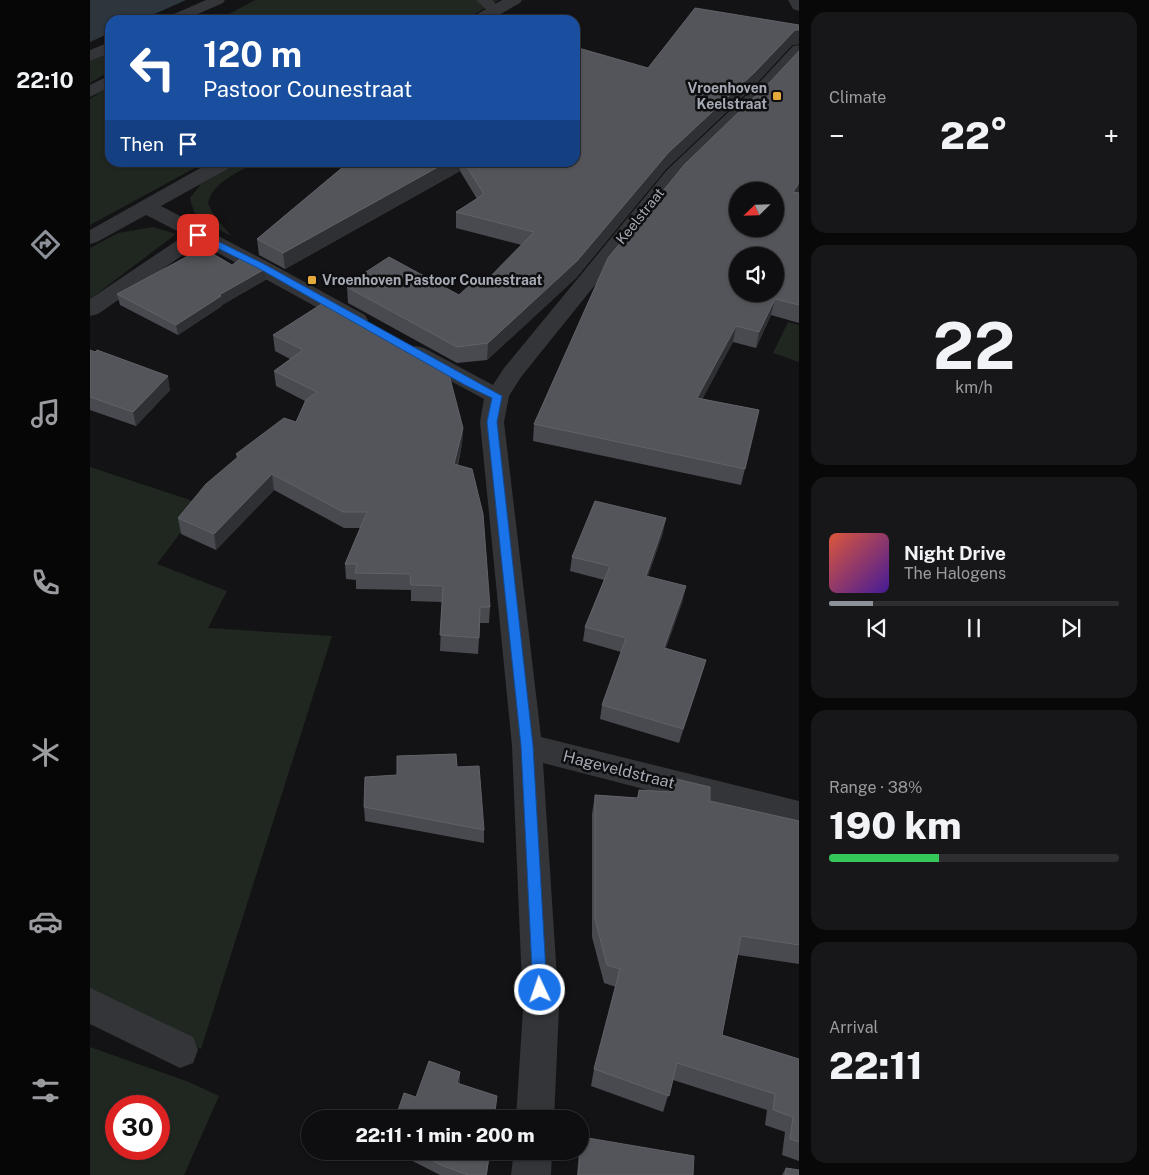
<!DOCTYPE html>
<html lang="en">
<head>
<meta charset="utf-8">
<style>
	body { margin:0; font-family:"Public Sans",sans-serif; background:#171719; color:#f1f3f6; height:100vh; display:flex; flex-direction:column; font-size:19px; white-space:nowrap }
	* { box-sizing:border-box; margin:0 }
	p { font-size:16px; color:#9b9c9f }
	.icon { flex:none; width:28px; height:28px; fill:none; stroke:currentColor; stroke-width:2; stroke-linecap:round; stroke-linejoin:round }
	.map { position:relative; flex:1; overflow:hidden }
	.sheet { display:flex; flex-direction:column; gap:12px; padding:12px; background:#080809; width:350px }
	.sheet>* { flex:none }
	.top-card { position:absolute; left:15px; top:15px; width:475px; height:152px; border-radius:15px; box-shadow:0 1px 4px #0004,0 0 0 1px #2e2e30; background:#1a4fa0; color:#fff; overflow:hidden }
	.needle { width:32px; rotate:247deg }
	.controls { position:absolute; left:639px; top:182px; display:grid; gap:10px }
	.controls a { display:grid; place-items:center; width:55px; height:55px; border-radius:50%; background:#0e0e10; box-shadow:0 1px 4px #0004,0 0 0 1px #2e2e30; font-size:25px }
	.speed { position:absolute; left:15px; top:1095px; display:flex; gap:10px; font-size:25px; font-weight:700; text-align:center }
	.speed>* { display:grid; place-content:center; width:65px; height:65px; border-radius:50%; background:#0e0e10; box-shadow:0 1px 4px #0004,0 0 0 1px #2e2e30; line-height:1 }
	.speed .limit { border:8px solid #d22; background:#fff; color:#111 }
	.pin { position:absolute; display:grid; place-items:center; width:42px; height:42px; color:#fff; margin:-21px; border-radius:10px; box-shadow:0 2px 8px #0006 }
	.me { position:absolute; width:55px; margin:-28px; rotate:357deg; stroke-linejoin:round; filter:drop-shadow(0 0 4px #0008) }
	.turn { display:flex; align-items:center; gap:18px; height:105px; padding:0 15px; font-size:22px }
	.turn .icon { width:65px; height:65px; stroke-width:2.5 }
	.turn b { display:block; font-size:35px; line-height:42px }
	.then { display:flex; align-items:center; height:48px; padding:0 15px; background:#0003; gap:10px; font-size:19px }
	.big { font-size:38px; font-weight:800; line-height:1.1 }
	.sheet .card { flex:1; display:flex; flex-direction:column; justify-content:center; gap:8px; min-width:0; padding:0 18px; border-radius:15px; background:#171719 }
	.sheet .dial { align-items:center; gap:0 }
	.dial b { font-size:65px; line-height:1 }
	.song { display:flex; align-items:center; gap:15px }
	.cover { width:60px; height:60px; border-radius:8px; background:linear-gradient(135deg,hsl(10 70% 55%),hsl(260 70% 35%)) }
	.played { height:5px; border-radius:2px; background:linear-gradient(90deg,#8c9099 15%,#2e2e30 15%) }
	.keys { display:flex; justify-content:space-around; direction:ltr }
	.heat { display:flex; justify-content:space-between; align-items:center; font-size:28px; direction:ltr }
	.charge { height:8px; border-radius:4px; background:linear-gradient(90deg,#34c759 38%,#2e2e30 0) }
	.trip { position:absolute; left:211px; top:1110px; width:288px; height:50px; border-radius:25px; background:#0e0e10; box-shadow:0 1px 4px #0004,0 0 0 1px #2e2e30; font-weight:800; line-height:50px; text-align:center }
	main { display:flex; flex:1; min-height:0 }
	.dock { display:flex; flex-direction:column; width:90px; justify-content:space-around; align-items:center; background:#060606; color:#9b9c9f }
	.dock .icon { width:35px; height:35px }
	.dock .on { color:#8c9099 }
	.dock b { font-size:22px; color:#f1f3f6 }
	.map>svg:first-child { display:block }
	.green { fill:#202720; fill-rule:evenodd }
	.water { fill:#2d363c }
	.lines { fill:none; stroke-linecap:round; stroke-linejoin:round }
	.lane { fill:#343539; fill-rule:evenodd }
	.street { fill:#343539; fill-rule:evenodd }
	.wall { fill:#494a50 }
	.shaded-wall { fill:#2f3034 }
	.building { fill:#53555a; stroke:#606268; fill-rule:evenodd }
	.route { fill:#1a73e8; stroke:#114b97 }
	.poi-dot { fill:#e4ab3b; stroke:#0e0e10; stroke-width:2 }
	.labels { text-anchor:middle; stroke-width:5; stroke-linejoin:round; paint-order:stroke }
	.far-poi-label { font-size:14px; font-weight:bold; fill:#a6aab4; stroke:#0e0e10; text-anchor:end }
	.far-street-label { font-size:14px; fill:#a6aab4; stroke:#0e0e10 }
	.street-label { font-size:16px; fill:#a6aab4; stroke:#0e0e10 }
</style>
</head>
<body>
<main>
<nav class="dock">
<b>22:10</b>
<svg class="icon on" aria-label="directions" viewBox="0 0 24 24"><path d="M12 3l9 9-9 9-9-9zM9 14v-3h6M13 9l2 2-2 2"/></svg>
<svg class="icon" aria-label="music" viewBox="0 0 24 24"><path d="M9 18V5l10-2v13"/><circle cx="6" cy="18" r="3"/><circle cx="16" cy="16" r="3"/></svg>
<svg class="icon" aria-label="phone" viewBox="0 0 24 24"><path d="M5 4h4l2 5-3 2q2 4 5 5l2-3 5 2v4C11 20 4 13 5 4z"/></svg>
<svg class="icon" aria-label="climate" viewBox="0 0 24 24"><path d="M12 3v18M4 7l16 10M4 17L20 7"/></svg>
<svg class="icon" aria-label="car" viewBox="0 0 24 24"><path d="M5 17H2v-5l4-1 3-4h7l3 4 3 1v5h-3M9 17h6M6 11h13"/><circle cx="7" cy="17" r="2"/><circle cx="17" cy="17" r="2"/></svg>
<svg class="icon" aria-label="filters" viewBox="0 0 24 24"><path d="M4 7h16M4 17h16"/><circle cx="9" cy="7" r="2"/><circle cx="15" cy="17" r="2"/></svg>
</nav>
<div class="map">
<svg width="709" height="1175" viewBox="0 0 709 1175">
	<rect width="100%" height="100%" fill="#131315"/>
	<path class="green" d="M165,0H409L374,20H128Z
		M20,48V71L0,83V57Z
		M20,86V162L114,163L0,225V99Z
		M147,163H166C148,172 123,182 118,203L125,218L142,236L131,231L104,212L100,198L111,184Z
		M63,227L86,234L0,299V248L28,233Z
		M698,322L709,325V362L683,353Z
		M0,467L112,504L67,564L137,591L118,628L242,636L111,1049L0,992Z
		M0,1047L99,1082L129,1096L94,1175H0ZM69,1106V1149H26V1106Z"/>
	<path class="water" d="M0,0H96L51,20H20V33L0,42Z"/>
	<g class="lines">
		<path class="lane" d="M116,0H135L133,3L94,20H75L77,17Z
			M386,0H402L412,10L410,13H400Z
			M20,42V53L0,61V50Z
			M20,75V87L0,97V85Z"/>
		<path class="street" d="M412,0H432L430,3L400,20H380L382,17Z
			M698,0H709V11L703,9Z
			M709,45V60L676,96L591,178L431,377L419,396L414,422L451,737L709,801V829L453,763L469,1009L464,1119H426L433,1009L422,746L390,422L394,399L318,358L315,353L318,348L326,346L334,348L403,385L414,368L577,170L664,88L703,46Z
			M121,162H145L143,166L71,206L178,262L275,315L278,320L275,325L267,327L259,325L110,243L8,314L0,316V299L95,235L56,215L7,242L0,244V230Z
			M0,988L103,1037L108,1050L103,1063L90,1068L0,1024Z
			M424,1151H462L461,1175H421Z"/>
	</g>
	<path class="wall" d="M709,25V44L702,45L663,87L576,169L486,278L397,360L367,363L258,303L257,287L259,286V283L369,295L391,286L432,245L366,228V212L387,199L370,171L195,269L169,255L167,239L259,162H485L558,68Z
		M709,51V323L681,315L666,348L643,342L612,399L669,410L651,485L443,441L444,424L680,82Z
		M142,265L175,269L177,279L132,305V306L88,335L30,305L27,294Z
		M183,335L373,428L372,444L368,465L400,607L399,623H390L388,654L350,651L352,602L321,601V590L266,589V580L256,579L255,564L270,528H254L184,490L126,550L91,534L88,518L147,458L146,454L206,422L215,401L186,386L184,371L200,359L185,351Z
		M0,350L80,390L46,426L0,410Z
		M573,533L558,576L593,600L576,648L616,660L612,674L589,743L510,719L512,705L531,652L493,641L495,627L514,580L480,571L482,557Z
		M367,767L394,830V843L275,821L274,807L307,775Z
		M582,778L620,801L709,821V964L648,955L632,1035L709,1059V1161L692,1155L695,1132L675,1125L677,1110L583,1080L573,1112L501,1086L504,1069L526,987L514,983L502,937V814L505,795L547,798L549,790L578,792Z
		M492,1137L603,1175H487L489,1151H490V1147Z
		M303,1151H400L397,1175H350Z
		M696,1168L709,1175H692Z"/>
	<path class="shaded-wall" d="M705,30H709V44L702,45L663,87L576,169L486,278L397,360L398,343L578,153Z
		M357,162H370V171L195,269L193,253Z
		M709,183V193L703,192Z
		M175,269L177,279L132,305V306L88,335L86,325L129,295Z
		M685,299L681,315L666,348L669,332Z
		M646,326L643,342L604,415L607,398Z
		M78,376L80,390L46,426L43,412Z
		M373,428L372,444L364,480V464Z
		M182,474L184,490L126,550L124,534Z
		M576,518L573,533L553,590L556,576Z
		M596,586L593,600L571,662L574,648Z
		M616,660L612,674L589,743L593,729Z
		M370,1072V1083L367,1095V1083Z"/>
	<path class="building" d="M605,8L709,25V30H705L665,72L578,153L487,261L398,343L367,347L257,287L261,284L259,283L299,257L369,295L382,283L391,286L444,232L366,212L394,194L374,162H485V47L558,68Z
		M709,51V183L703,192L709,193V305L685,299L669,332L646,326L607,398L669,410L655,469L444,424L518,258L595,164L680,82ZM648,191H685V229H648ZM648,256H685V294H648Z
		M259,162H357L193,253L167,239Z
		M113,248L142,265L153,257L175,269L129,295L131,296L86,325L27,294Z
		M238,300L357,367L373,428L364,464L382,469L393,514L400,607H390L389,638L350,635L353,586L321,585L320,574L265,573L267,564H255L277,512H253L182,474L124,534L88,518L116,484L149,456L146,454L194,418L206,422L216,400L227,392L184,371L213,350L183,335Z
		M0,350L5,352L7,350L78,376L43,412L0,397Z
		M505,501L576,518L556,576L596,586L574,648L616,660L593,729L512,705L536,638L495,627L520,566L482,557Z
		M366,754L367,767L389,766L394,830L274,807L275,777L307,775V756Z
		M582,778L620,787V801L709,821V945L651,936L632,1035L709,1059V1142L700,1139L703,1117L683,1110L685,1094L587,1063L579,1096L504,1069L530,969L517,965L505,919V795L548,798L549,790L582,792Z
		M339,1061L370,1072L367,1083L407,1096L404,1119H305L314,1093L326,1097Z
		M492,1137L604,1156L603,1175H488Z
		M324,1151H400L396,1175H378L351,1165Z
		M696,1168L709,1170V1175H695Z"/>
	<path class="route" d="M105,233H111L174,264L412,396L407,422L443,746L457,990L455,995L450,997L445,995L443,990L431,746L397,422L402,398L375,385L168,268L105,237Z"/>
	<g class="poi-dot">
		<rect x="682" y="91" width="10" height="10" rx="2.5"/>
		<rect x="217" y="275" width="10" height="10" rx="2.5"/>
	</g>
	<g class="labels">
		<g class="far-poi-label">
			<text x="677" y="93">Vroenhoven<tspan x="677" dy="16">Keelstraat</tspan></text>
			<text x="232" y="285" text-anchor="start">Vroenhoven Pastoor Counestraat</text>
		</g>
		<g class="far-street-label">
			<text transform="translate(550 216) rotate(-51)" y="5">Keelstraat</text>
		</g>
		<g class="street-label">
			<text transform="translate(529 769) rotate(14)" y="6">Hageveldstraat</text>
		</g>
	</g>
</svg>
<div class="controls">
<a><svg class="needle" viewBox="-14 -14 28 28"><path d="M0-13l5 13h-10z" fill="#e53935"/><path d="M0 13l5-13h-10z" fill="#9b9c9f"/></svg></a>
<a><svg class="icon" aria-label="sound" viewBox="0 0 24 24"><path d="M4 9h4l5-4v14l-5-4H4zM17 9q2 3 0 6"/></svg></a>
</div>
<div class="speed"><div class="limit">30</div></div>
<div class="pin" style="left:108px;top:235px;background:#d93025"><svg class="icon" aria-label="arrive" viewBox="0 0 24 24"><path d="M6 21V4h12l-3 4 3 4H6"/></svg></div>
<svg class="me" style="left:450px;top:990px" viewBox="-20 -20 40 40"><circle r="17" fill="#1a73e8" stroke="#fff" stroke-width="3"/><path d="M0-11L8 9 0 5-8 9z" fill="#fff"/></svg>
<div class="trip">22:11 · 1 min · 200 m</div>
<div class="top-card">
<div class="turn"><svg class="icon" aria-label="left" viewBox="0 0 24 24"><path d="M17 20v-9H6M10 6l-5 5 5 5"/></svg><div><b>120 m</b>Pastoor Counestraat</div></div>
<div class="then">Then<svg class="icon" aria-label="arrive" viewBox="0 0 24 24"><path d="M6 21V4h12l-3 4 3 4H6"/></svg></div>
</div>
</div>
<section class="sheet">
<div class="card"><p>Climate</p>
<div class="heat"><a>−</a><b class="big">22°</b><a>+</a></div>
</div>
<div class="card dial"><b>22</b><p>km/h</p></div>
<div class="card">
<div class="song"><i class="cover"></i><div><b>Night Drive</b><p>The Halogens</p></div></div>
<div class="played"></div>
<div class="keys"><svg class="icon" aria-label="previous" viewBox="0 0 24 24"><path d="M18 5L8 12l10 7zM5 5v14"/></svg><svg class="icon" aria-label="pause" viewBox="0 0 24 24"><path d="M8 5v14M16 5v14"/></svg><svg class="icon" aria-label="next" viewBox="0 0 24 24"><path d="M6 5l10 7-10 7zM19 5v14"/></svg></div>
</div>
<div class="card"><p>Range · 38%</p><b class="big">190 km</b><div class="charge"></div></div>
<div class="card"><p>Arrival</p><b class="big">22:11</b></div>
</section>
</main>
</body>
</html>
